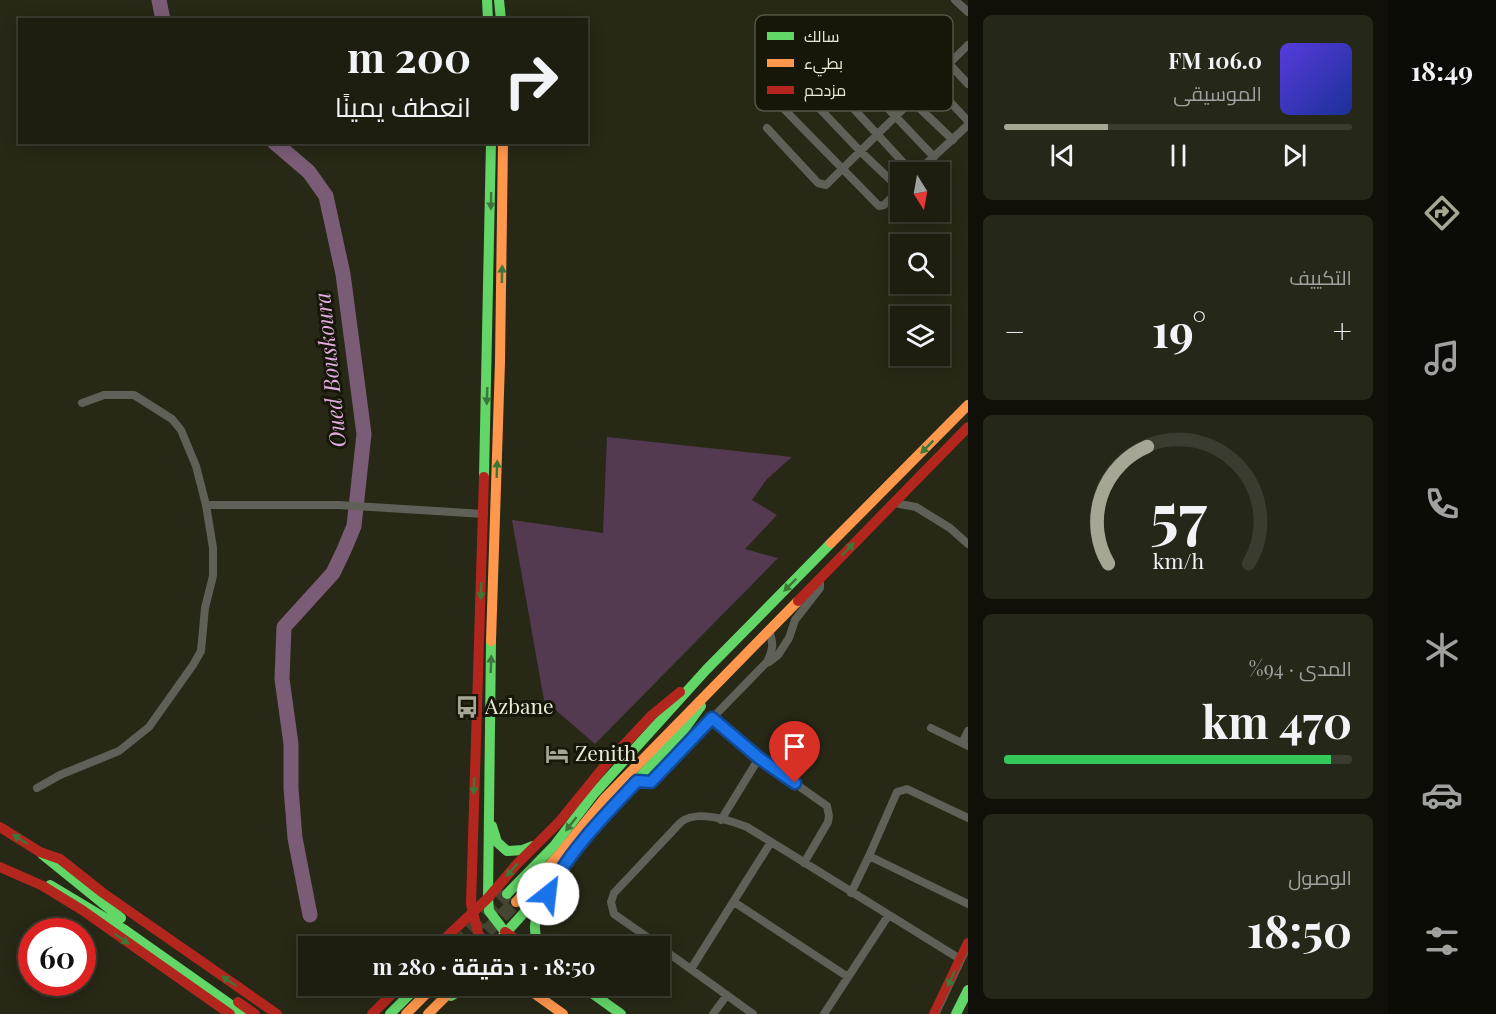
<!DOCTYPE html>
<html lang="ar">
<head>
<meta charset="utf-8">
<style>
	body { margin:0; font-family:"Playfair Display",Cairo,serif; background:#252719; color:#f1f3f6; direction:rtl; height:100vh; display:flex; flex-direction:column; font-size:22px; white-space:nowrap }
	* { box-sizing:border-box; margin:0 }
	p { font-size:20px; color:#a0a29f }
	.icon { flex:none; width:33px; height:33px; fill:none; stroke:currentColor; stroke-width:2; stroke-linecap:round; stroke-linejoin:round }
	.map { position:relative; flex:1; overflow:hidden; direction:ltr }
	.details { display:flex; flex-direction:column; gap:15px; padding:15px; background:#101009; width:420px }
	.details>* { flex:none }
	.banner { position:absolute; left:18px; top:18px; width:570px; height:126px; border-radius:0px; box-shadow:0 3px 15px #0003,0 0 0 2px #3b3c30; direction:rtl; background:#1d1e10; color:#f1f3f6; overflow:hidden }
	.needle { width:39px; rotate:169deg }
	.fabs { position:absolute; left:890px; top:162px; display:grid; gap:12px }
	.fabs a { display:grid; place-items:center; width:60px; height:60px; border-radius:0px; background:#1d1e10; box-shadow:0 3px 15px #0003,0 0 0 2px #3b3c30; font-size:30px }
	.speed { position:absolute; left:18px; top:918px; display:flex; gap:12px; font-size:30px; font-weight:700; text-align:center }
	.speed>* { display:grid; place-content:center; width:78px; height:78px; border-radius:50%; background:#1d1e10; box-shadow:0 3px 15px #0003,0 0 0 2px #3b3c30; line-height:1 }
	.speed .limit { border:9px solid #d22; background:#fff; color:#111 }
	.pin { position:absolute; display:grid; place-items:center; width:51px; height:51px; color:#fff; margin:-62px -26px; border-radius:50% 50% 50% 0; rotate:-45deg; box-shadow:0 0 6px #0007 }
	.pin .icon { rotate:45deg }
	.me { position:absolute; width:66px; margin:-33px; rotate:29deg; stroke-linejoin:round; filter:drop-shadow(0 0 4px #0008) }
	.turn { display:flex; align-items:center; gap:21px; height:126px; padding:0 18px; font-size:27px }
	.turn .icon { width:78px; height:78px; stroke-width:2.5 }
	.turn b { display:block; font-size:42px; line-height:51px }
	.big { font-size:45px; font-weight:700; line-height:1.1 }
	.details .tile { flex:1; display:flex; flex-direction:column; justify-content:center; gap:9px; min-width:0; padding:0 21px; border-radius:9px; background:#252719 }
	.details .dial { align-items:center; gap:0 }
	.dial svg { height:156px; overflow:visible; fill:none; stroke:#3b3c30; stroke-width:7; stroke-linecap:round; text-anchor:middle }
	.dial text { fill:#f1f3f6; stroke:none }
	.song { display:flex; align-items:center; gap:18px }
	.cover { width:72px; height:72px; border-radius:9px; background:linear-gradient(135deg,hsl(250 70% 55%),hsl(230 70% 35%)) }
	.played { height:6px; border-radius:3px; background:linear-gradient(90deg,#a5a694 30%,#3b3c30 30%) }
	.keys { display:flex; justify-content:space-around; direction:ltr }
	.heat { display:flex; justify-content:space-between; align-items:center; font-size:33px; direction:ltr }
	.charge { height:9px; border-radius:4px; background:linear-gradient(90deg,#34c759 94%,#3b3c30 0) }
	.trip { position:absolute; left:298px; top:936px; width:372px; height:60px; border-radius:0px; background:#1d1e10; box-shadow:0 3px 15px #0003,0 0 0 2px #3b3c30; font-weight:700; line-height:60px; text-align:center; direction:rtl }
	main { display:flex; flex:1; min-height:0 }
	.tab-bar { display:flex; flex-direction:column; width:108px; justify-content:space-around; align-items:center; background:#0c0c06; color:#a0a29f }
	.tab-bar .icon { width:42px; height:42px }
	.tab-bar .selected { color:#a5a694 }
	.tab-bar b { font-size:27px; color:#f1f3f6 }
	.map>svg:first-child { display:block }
	.green { fill:#533a50 }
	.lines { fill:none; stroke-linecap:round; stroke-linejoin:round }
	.river { stroke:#7b5c77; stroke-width:15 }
	.highway-tunnel { stroke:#444533; stroke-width:14; stroke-dasharray:14 7; stroke-linecap:butt }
	.street { stroke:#5f6057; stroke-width:8 }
	.fast { stroke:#63d668; stroke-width:10 }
	.slow { stroke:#ff974d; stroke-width:10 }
	.jam { stroke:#b3261e; stroke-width:10 }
	.tram { stroke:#5d5e52; stroke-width:1.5 }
	.oneway { fill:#3c7638 }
	.route-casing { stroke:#114b97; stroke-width:15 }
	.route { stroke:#1a73e8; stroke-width:10 }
	.labels { text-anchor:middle; stroke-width:6; stroke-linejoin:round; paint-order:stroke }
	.poi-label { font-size:21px; fill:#e9ead8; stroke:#161609; text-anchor:start }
	.water-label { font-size:22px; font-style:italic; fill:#e3ace1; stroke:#161609 }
	.key { fill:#161609; stroke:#555647; stroke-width:1.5 }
	.key-label { font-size:16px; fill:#e9ead8 }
</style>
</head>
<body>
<main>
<nav class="tab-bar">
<b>18:49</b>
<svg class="icon selected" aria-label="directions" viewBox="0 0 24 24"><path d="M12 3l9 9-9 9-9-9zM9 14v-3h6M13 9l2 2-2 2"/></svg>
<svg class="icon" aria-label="music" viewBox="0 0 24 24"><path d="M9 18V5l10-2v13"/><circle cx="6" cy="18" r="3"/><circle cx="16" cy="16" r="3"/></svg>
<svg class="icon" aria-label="phone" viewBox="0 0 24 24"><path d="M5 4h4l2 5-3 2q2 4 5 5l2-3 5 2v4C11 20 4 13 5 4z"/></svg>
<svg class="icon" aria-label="climate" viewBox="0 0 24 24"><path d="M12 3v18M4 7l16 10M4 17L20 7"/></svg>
<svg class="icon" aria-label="car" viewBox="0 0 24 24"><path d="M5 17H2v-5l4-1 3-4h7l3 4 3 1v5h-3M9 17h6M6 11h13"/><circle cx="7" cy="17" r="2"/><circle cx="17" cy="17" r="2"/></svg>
<svg class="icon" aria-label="filters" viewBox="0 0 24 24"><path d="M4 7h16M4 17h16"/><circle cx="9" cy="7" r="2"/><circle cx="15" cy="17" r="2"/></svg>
</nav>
<section class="details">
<div class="tile">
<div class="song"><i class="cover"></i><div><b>106.0 FM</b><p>الموسيقى</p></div></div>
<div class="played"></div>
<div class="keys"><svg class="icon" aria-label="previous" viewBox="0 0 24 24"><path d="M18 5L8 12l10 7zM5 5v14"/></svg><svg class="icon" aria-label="pause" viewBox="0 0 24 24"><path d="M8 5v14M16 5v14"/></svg><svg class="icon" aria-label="next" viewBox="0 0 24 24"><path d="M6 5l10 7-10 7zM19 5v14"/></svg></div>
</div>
<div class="tile"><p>التكييف</p>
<div class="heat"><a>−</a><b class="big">19°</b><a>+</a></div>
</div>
<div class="tile dial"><svg viewBox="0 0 100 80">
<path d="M14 69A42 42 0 1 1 86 69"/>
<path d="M14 69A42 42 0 0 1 34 9" stroke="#a5a694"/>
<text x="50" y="56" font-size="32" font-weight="700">57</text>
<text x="50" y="72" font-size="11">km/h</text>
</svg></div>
<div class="tile"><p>المدى · 94%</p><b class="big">470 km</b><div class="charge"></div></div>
<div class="tile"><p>الوصول</p><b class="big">18:50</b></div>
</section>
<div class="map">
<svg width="968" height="1014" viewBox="0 0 968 1014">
	<rect width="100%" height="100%" fill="#272816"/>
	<path class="green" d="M607,437L792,457L767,479L752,500L777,515L745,549L778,558L595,744L544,700L512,520L603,533Z"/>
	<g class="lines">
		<path class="river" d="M159,0L163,20
			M274,142L309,172L326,196L343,274L364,434L354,526L344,550L333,573L284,627L282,679L291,744V788L295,838L310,915"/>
		<path class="highway-tunnel" d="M456,946L507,894
			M472,946L516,902"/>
		<path class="street" d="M955,0L968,12
			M926,39L968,84
			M824,41L934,157
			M793,43L912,172
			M896,44L968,121
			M864,48L911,100L953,140
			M783,70L860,151L900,189
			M778,103L879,206L884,205L900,189
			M767,128L818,183L826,185L968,45
			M917,172L968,125
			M894,503L916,507L950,528L968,544
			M206,505H339L484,514
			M769,662L778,655L789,638L795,620L820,588V578
			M712,718L759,758L827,806L829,816L828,822L804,863
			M931,728L968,746
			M962,743L968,731
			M637,781H651L767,662C773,650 774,643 769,631
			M37,788L60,775L119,751L149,727L193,665L201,651L205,608L213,576V548L206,505L196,466L181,430L172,419L134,395H104L82,403
			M721,820L759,758
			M869,856L968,904
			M851,893L869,856L897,792L907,789L968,818
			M734,902L848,977
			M660,946L614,914L611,902L614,893L681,822C697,809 729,820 747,827L960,959
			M660,947L753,1014
			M691,969L771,842
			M713,1014L727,995
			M824,1014L888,916"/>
		<path class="fast" d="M487,0L488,20
			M499,0L501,20
			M484,477L491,142
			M491,641L488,898L489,911L505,932
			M492,826L497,842L507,851L523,850L533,846
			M42,854L121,918
			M50,885L125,930L244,1014
			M507,894L554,846L593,795L706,670L831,543
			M494,946L557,876L603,817L685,728L701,706
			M539,946C529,921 539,912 550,890
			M582,986L621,1014
			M451,996L468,986
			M390,1014L418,986
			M956,1014L968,990"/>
		<path class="slow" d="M831,543L968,405
			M491,641L500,362L503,142
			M516,902L559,855L605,798L798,601
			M524,986L563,1014
			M406,1014L434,986
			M428,1014L456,986"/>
		<path class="jam" d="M484,477L471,904L478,933L485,946
			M798,601L968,427
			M0,827L40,852L60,859L103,893L277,1014
			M0,867L43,886L82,910L230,1014
			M505,932L526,946
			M437,946L488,898L517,864L560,821L607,763L652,715L680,692
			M238,1002L255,1014
			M372,1014L400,986
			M934,1014L968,943"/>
		<path class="tram" d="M939,1014L968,952"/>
	</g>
	<defs><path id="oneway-solid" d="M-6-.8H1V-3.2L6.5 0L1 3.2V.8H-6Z" transform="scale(1.5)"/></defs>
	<g class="oneway">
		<use href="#oneway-solid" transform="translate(491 201) rotate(91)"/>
		<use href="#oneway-solid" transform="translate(502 274) rotate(-89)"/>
		<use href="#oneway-solid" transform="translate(487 396) rotate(92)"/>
		<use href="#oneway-solid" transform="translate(927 447) rotate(135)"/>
		<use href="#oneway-solid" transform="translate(497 469) rotate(-88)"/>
		<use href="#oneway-solid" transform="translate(848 549) rotate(-46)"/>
		<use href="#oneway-solid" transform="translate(790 585) rotate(135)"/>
		<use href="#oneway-solid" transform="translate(481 591) rotate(92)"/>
		<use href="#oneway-solid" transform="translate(491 664) rotate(-88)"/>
		<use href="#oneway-solid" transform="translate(474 786) rotate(91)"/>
		<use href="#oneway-solid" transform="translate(571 824) rotate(128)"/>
		<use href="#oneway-solid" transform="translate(20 839) rotate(-147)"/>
		<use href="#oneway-solid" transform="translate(512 870) rotate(131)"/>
		<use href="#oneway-solid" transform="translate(122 939) rotate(36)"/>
		<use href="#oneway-solid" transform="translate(951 979) rotate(115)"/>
		<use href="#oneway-solid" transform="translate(229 981) rotate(-145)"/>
	</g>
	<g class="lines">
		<g class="route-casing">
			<path id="route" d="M548,894C566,854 607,813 637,781L651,782L712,718L759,758L795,783"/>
		</g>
		<use href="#route" class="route"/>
	</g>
	<defs>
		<g id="bus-bare" transform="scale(1.8)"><path d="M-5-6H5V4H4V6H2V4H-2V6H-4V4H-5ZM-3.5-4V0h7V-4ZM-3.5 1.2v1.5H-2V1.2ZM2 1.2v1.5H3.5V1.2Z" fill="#a5a694" stroke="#161609" stroke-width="2.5" paint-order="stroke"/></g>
		<g id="hotel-bare" transform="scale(1.8)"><path d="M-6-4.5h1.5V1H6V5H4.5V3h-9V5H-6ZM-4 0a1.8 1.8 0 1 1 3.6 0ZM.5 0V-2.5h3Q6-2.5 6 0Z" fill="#a5a694" stroke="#161609" stroke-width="2.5" paint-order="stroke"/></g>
	</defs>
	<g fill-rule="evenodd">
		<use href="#bus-bare" x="467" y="707"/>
		<use href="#hotel-bare" x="557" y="754"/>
	</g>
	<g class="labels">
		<g class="poi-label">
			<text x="485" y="714">Azbane</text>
			<text x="575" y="761">Zenith</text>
		</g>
		<g class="water-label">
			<text transform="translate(330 370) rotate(-96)" y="8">Oued Bouskoura</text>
		</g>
	</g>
	<rect x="755" y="15" width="198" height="96" rx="9" class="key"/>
	<rect x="767" y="32" width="27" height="8" fill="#63d668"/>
	<rect x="767" y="59" width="27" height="8" fill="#ff974d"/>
	<rect x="767" y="86" width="27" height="8" fill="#b3261e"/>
	<g class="key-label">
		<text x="804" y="42">سالك</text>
		<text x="804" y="69">بطيء</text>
		<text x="804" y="96">مزدحم</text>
	</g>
</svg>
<div class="fabs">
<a><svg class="needle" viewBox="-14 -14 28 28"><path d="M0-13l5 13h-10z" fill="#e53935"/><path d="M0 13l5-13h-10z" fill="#a0a29f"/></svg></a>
<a><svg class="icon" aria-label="search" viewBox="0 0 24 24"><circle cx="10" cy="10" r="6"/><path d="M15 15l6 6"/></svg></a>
<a><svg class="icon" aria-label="layers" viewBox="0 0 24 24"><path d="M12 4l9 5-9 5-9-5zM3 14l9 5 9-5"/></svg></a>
</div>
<div class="speed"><div class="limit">60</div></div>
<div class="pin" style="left:795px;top:783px;background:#d93025"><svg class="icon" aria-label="arrive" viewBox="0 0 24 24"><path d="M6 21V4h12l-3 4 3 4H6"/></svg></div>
<svg class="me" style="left:548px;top:894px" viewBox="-20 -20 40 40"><circle r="19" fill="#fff"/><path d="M0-13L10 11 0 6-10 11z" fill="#1a73e8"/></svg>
<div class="trip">18:50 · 1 دقيقة · 280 m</div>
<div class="banner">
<div class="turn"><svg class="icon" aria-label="right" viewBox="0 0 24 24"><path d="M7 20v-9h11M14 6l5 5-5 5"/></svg><div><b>200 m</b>انعطف يمينًا</div></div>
</div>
</div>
</main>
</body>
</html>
